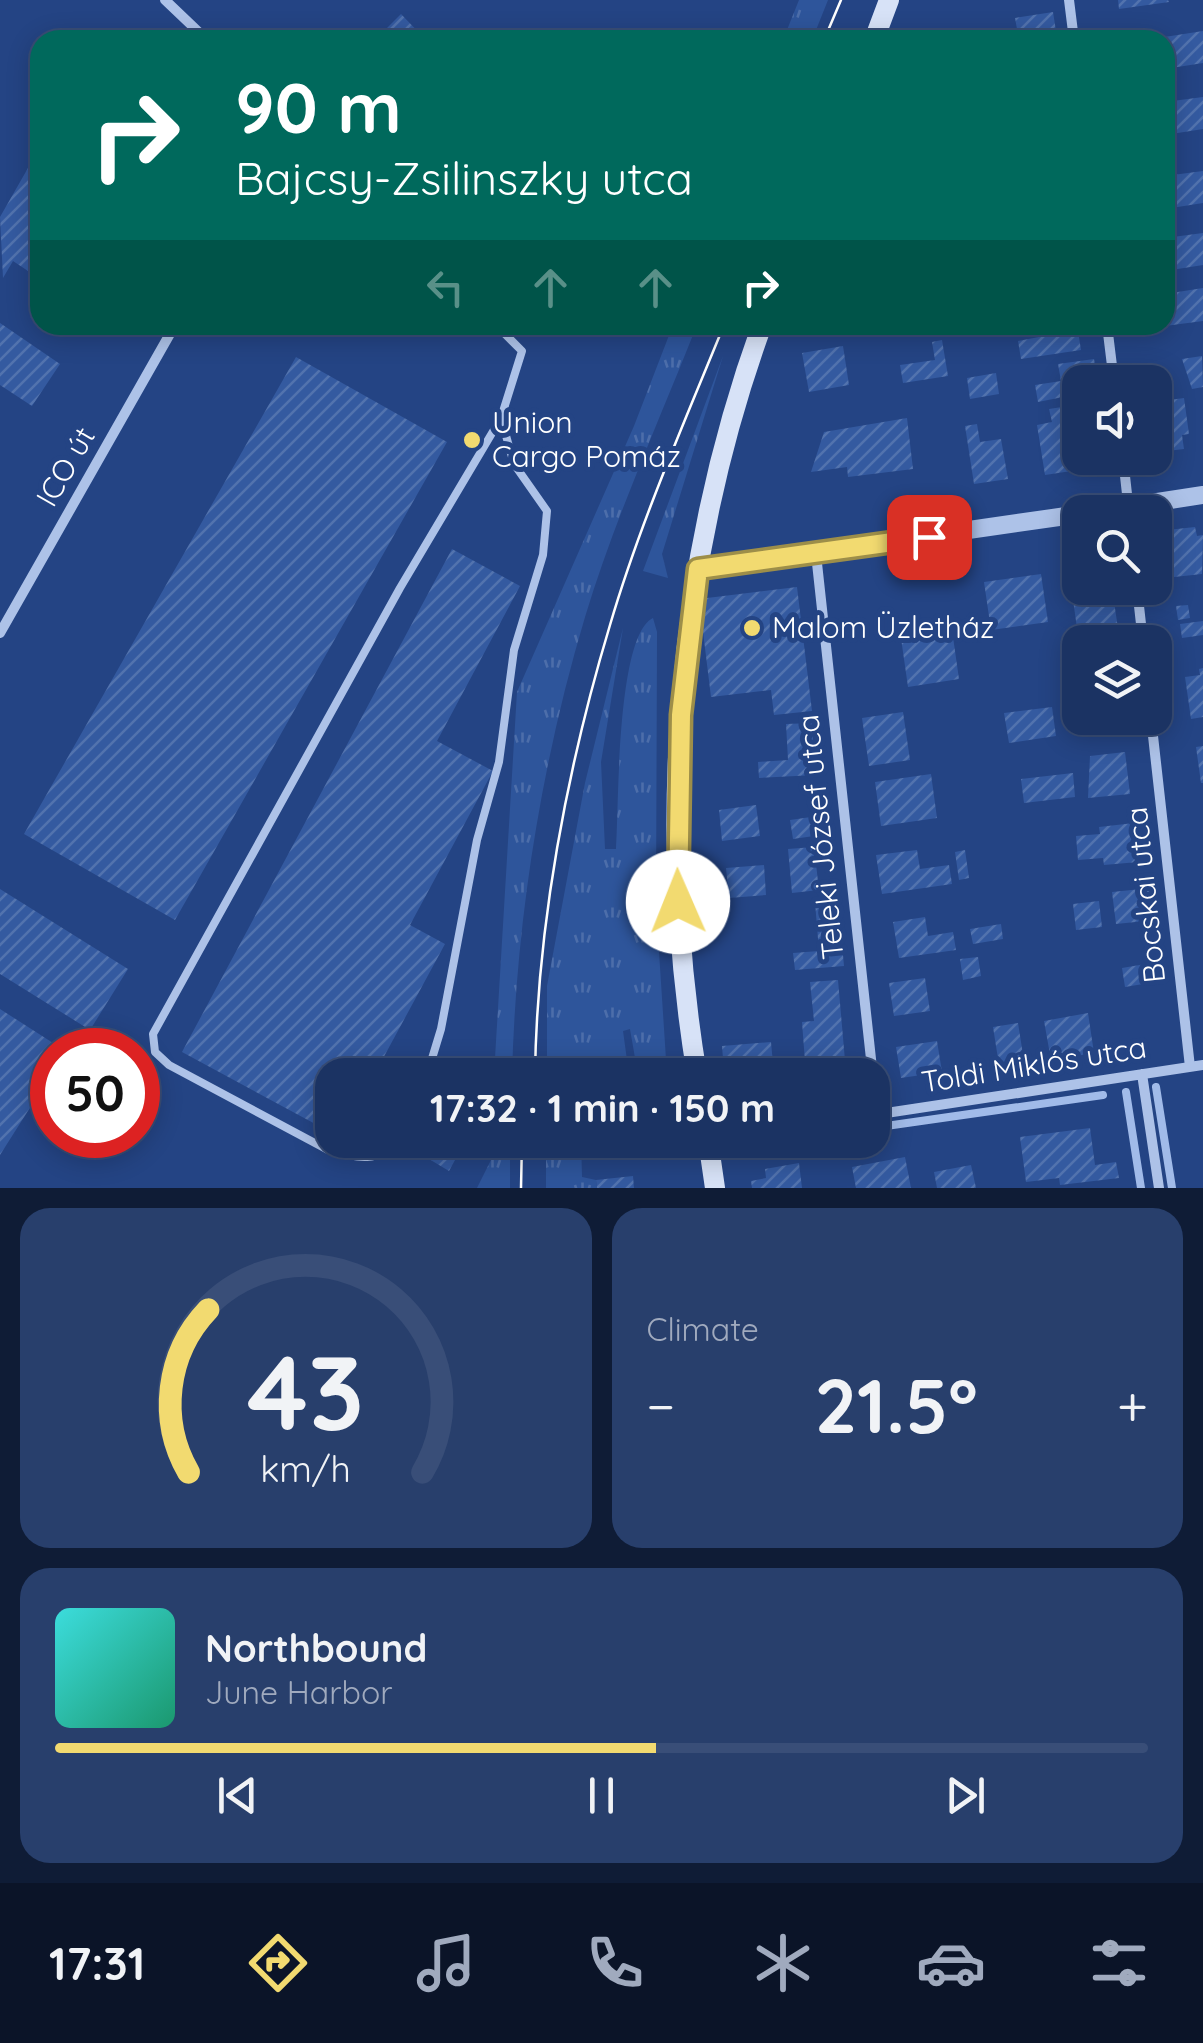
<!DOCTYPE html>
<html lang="en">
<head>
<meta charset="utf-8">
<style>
	body { margin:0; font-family:Quicksand,sans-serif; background:#283f6c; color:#f1f3f6; height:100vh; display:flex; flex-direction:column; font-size:38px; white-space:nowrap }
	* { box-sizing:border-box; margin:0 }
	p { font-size:32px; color:#a0aabe }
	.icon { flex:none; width:55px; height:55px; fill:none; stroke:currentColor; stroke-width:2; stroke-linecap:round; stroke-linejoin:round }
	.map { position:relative; height:1188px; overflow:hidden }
	.details { display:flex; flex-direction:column; gap:20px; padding:20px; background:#0f1c36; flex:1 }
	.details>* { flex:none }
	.banner { position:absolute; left:30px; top:30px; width:1145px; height:305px; border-radius:30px; box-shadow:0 5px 25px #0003,0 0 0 2px #394e78; background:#00695c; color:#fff; overflow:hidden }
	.controls { position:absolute; left:1062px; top:365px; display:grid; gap:20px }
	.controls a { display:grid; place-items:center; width:110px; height:110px; border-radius:20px; background:#1b3363; box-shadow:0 5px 25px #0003,0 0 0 2px #394e78; font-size:50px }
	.speed { position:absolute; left:30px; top:1028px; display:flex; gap:20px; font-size:50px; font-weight:700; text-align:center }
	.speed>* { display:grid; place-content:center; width:130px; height:130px; border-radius:50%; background:#1b3363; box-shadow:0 5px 25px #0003,0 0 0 2px #394e78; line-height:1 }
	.speed .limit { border:15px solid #d22; background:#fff; color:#111 }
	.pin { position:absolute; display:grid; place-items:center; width:85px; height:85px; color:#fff; margin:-42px; border-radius:20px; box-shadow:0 5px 15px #0006 }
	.me { position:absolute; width:110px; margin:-55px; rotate:359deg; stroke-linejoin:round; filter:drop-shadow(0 0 8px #0008) }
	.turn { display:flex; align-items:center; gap:35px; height:210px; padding:0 40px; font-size:45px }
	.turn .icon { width:130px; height:130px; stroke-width:2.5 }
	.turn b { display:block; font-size:70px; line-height:85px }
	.lanes { display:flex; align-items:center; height:95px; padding:0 40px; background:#0003; justify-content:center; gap:50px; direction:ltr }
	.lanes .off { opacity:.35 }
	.big { font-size:75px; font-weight:700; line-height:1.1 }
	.details .tile { flex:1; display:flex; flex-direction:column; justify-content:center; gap:15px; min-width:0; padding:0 35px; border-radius:30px; background:#283f6c }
	.details .dial { align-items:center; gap:0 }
	.dial svg { height:260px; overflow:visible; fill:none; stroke:#394e78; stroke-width:7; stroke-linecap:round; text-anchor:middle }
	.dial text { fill:#f1f3f6; stroke:none }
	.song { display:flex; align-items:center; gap:30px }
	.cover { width:120px; height:120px; border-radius:15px; background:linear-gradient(135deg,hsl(180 70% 55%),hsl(160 70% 35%)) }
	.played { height:10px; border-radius:5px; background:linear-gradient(90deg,#f2da70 55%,#394e78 55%) }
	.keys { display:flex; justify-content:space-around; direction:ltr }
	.heat { display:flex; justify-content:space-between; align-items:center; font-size:55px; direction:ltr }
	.details .tiles { flex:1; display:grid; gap:20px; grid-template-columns:1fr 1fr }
	.tile:last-child { grid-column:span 2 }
	.trip { position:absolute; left:315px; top:1058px; width:575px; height:100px; border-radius:30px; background:#1b3363; box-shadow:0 5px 25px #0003,0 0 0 2px #394e78; font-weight:700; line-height:100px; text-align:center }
	.tab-bar { display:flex; height:160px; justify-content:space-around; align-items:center; background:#0b1428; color:#a0aabe }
	.tab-bar .icon { width:70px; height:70px }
	.tab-bar .current { color:#f2da70 }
	.tab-bar b { font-size:45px; color:#f1f3f6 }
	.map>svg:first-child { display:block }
	.grass { fill:url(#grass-tufts) }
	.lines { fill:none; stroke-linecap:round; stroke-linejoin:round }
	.stream { stroke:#a1bbe9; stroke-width:8 }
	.building { fill:url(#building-hatch) }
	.service { stroke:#adc2e8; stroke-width:8 }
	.minor { stroke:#adc2e8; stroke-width:10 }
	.tertiary { stroke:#adc2e8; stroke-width:18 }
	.secondary { stroke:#d7e2f7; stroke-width:20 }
	.tram { stroke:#fff; stroke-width:2.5 }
	.route-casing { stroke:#9d8e49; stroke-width:25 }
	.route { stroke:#f2da70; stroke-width:18 }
	.poi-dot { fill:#f2da70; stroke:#244484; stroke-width:4 }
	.labels { text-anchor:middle; stroke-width:10; stroke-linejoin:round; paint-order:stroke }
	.poi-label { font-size:30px; fill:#fff; stroke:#244484; text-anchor:start }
	.street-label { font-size:30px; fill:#fff; stroke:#244484 }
</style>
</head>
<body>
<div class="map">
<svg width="1203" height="1188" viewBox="0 0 1203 1188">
	<defs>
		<pattern id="grass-tufts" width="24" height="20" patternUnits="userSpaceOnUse" patternTransform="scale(2.5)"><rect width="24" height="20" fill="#2e559b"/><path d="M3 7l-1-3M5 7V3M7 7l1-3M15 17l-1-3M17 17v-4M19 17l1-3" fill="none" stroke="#4d6eaa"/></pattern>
		<pattern id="building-hatch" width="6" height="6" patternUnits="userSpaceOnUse" patternTransform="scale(2.5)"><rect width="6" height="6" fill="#345aa0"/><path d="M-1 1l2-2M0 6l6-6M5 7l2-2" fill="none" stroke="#5273ae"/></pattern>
	</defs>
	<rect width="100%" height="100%" fill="#244484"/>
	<path class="grass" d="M799,0H828L812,40H783Z
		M673,325H697C659,421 615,518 585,617C541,764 516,922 512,1075H494L517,692L634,426Z
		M723,356L662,554L668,578L643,571Z
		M653,618L657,632L656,906L667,1075H638L630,1029L623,1031L629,1075H547V986L585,783L623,628L601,762L605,849H616C619,808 616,636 653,618Z
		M495,1140H510V1188H477L496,1150Z
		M546,1140H581L582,1177L596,1180L597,1188H546Z"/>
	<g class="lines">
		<path class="stream" d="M1156,1087L1172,1188
			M1126,1092L1141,1188
			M872,1128L1103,1095
			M733,1147L786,1140"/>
	</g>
	<path class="building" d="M1118,0H1168L1169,2L1119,9Z
		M1053,12L1056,31H1050L1051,40H1019L1015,18Z
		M401,14L426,40H375Z
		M1203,31V63L1165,69V40L1158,38Z
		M1203,97V129L1165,135V102Z
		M40,147V249L28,271L13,261L3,278L0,217Z
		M1203,171V203L1165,209V176Z
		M1203,233V265L1165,271V238Z
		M1203,288V321L1165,326V294Z
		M0,323L60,364L32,406L0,385Z
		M1037,325H1077L1081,350L1021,359L1018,341L1039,337Z
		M942,340L948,376L903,383L900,365L935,360L932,342Z
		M843,346L849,385L809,392L802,353Z
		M1202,356L1203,387L1192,389L1182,359Z
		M296,357L447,442L175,920L24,834Z
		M1094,359L1097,375L1061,381L1063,397L1038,402L1035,385L1061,381L1058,364Z
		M996,373L999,394L970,399L967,378Z
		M1184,398L1189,434L1182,435L1184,449L1159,452L1155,402Z
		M1062,407L1064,420L1070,419L1078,470L1045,475L1037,425L1052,422L1049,409Z
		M907,418L913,469L848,477L847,467L811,472L824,432Z
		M977,424L980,442L1001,439L1008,479L974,484L965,426Z
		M1195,527L1197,536L1203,535L1202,574L1165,578L1158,531Z
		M452,549L520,586L437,741L493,771L410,925L445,944L374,1075H332V1133L182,1052Z
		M1080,570V588H1112L1120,642H1079L1069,572Z
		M1041,574L1048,622L991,630L984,582Z
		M797,587L812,711L774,715L771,690L711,697L699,599Z
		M1188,605L1190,618L1178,620L1176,606Z
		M1203,621V635L1182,638L1180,624Z
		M952,630L959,679L908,687L901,638Z
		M1203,668V717L1191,719L1185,677L1200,675L1199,669Z
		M1052,707L1056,736L1009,743L1004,713Z
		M903,712L910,760L869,766L862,718Z
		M1082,718H1129L1130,723L1083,728Z
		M812,723L815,775L759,778L758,762L788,760L786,724Z
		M1203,746V783H1201L1196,747Z
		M1125,752L1130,794L1088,798L1090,756Z
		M1073,773L1075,797L1024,803L1021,779Z
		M931,774L937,818L881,826L875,782Z
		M756,805L760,836L722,841L719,810Z
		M818,816L821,835L793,839L790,820Z
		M1134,823L1138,862L1104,865L1103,858L1078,860L1076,836L1100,834L1099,827Z
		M814,847L819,890L792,893L788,849Z
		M917,850L920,869L949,865L952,884L882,894L876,855Z
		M965,850L969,878L959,880L955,852Z
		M764,865L766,895L729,898L726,868Z
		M1151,888L1155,920L1116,924L1112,892Z
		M0,889L128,969L90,1030L0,974Z
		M838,900L844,966L795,970L793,953L819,951L815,902Z
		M1099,901L1102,927L1076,930L1073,904Z
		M925,917L928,936L953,932L956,950L899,958L893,922Z
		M1001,924L1003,939L973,944L970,929Z
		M978,957L981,976L963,980L960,959Z
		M1157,962L1161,981L1125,987L1122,968Z
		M925,978L930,1011L894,1016L889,983Z
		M838,980L846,1072L806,1075L802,1022L814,1021L810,982Z
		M0,1009L64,1050H52V1073L0,1155Z
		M1088,1013L1094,1053L1051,1060L1044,1021Z
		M1018,1023L1024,1061L999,1065L993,1027Z
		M937,1041L942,1072L901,1078L896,1047Z
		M771,1042L774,1075L724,1071L722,1046Z
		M1090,1128L1095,1165L1116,1162L1119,1178L1060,1185L1059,1178L1026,1182L1020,1137Z
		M426,1140H466L449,1171L419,1153Z
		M905,1157L911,1188H856L852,1167Z
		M799,1163L802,1188H752L751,1181L766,1178L765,1169Z
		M971,1165L976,1188H937L934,1172Z
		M633,1176L634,1188H597L596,1180Z"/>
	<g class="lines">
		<path class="service" d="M427,1075L441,1029L477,840L499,762L514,650L543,555L547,511L514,464L501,418
			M401,1140C379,1163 357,1159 328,1150L169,1065L155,1052L153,1034L400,588L501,418L522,351L496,325"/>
		<path class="minor" d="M165,0L207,40
			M1069,0L1074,40
			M1107,325L1114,382
			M1123,458L1129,512
			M816,554L877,1114
			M1137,588L1143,642
			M0,633L175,325
			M1151,718L1190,1067
			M1142,1074L1159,1188
			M873,1115L1203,1065"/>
		<path class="tertiary" d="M1092,512L1203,495
			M698,569L1080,514"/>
		<path class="secondary" d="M874,40L889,0
			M697,1075C656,827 676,562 762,325
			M708,1140L715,1188"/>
		<path class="tram" d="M824,40L841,0
			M535,1075C537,926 567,768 610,625C640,523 684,423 724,325
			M521,1188L522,1140"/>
	</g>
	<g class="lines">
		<g class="route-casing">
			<path id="route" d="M678,902L681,715L698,569L929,537"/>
		</g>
		<use href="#route" class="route"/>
	</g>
	<g class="poi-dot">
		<circle cx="472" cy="440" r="10"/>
		<circle cx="752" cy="628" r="10"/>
	</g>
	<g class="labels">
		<g class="poi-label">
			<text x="492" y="433">Union<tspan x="492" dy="34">Cargo Pomáz</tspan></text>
			<text x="772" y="638">Malom Üzletház</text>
		</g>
		<g class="street-label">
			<text transform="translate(66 467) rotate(-60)" y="10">ICO út</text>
			<text transform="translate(821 837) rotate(-96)" y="10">Teleki József utca</text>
			<text transform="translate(1146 895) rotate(-96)" y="10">Bocskai utca</text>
			<text transform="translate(1034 1065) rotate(-9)" y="10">Toldi Miklós utca</text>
		</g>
	</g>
</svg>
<div class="controls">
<a><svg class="icon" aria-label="sound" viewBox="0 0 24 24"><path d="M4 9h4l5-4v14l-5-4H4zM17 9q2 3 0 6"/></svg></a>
<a><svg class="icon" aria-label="search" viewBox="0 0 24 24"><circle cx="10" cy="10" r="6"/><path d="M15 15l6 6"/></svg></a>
<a><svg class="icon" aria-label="layers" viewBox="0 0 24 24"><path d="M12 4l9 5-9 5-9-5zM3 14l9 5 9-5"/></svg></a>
</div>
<div class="speed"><div class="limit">50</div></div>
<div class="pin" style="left:929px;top:537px;background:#d93025"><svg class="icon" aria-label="arrive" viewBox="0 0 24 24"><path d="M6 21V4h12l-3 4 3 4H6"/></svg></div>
<svg class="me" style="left:678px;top:902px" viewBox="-20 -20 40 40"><circle r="19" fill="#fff"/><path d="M0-13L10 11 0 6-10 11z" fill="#f2da70"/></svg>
<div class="trip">17:32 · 1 min · 150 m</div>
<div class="banner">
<div class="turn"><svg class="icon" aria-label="right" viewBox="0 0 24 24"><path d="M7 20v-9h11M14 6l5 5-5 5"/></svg><div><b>90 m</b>Bajcsy-Zsilinszky utca</div></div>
<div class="lanes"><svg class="icon off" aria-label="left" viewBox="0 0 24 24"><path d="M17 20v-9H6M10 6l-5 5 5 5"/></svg><svg class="icon off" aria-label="ahead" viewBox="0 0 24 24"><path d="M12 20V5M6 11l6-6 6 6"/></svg><svg class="icon off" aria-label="ahead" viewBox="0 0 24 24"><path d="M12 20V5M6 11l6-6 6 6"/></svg><svg class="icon" aria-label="right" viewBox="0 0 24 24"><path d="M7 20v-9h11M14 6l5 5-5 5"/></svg></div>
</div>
</div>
<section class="details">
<div class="tiles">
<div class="tile dial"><svg viewBox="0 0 100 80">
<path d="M14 69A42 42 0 1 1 86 69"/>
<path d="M14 69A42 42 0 0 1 20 19" stroke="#f2da70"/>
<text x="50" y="56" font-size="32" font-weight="700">43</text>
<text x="50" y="72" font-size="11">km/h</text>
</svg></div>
<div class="tile"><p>Climate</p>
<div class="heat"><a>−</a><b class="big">21.5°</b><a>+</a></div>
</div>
<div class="tile">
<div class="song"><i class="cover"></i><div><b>Northbound</b><p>June Harbor</p></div></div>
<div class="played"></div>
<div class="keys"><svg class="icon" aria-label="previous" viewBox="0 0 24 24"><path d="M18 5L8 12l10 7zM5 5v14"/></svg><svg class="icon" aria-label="pause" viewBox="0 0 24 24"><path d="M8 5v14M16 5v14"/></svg><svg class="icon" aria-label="next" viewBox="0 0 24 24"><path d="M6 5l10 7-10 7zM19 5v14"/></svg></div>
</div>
</div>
</section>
<nav class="tab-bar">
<b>17:31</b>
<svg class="icon current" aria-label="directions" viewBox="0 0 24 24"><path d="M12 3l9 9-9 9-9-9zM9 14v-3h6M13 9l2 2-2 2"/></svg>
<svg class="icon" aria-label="music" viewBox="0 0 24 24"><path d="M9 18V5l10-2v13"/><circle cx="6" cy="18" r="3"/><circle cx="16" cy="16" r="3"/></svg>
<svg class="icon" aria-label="phone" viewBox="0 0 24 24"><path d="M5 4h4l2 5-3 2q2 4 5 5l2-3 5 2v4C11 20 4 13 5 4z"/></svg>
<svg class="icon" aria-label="climate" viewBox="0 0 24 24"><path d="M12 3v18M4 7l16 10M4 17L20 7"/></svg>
<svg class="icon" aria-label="car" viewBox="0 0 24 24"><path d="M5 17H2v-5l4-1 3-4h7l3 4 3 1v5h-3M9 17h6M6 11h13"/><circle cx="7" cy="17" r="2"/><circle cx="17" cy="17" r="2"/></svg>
<svg class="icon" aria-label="filters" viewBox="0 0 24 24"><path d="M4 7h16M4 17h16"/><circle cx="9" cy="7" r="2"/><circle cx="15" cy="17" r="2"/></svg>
</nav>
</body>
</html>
